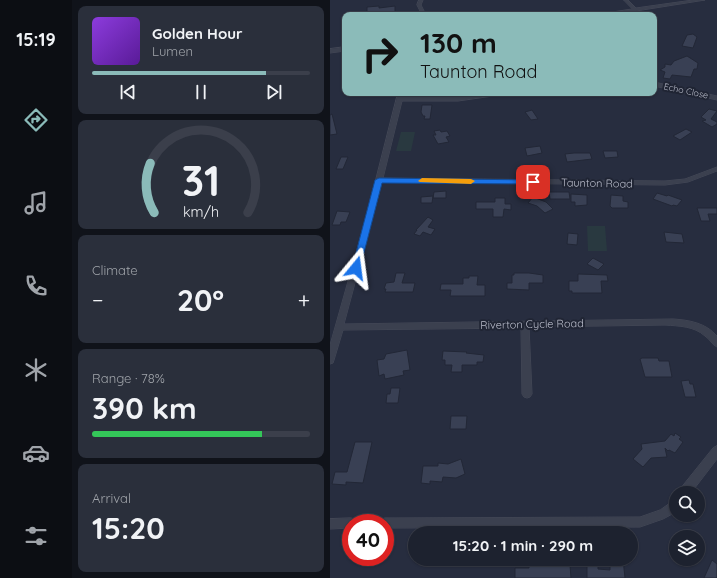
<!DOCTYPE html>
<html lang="en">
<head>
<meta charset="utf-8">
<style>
	body { margin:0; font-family:Quicksand,sans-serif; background:#2a2f3b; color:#f1f3f6; height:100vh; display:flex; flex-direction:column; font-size:15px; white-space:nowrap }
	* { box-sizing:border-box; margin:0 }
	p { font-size:13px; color:#a0a4aa }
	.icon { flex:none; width:22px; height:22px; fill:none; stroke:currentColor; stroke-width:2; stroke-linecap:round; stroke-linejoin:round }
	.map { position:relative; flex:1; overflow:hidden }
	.panel { display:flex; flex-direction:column; gap:6px; padding:6px; background:#10131a; width:258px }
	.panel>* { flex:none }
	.banner { position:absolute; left:12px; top:12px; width:315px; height:84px; border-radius:8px; box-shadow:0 1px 3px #0004,0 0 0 1px #3b3f4b; background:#8bbbb9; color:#111; overflow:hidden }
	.controls { position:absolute; left:339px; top:486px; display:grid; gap:8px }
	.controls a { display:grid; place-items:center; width:36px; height:36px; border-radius:50%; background:#1d222f; box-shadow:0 1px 3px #0004,0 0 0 1px #3b3f4b; font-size:20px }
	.speed { position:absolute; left:12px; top:514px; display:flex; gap:8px; font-size:20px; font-weight:700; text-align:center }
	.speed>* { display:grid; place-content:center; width:52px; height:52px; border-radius:50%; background:#1d222f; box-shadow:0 1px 3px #0004,0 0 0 1px #3b3f4b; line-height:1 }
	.speed .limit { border:6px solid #d22; background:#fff; color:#111 }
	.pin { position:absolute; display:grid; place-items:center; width:34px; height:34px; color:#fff; margin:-17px; border-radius:8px; box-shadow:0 2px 6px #0006 }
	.me { position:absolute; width:44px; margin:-22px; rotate:16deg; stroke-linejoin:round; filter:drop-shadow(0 0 3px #0008) }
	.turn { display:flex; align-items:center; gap:14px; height:84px; padding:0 12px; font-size:18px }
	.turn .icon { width:52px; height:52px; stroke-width:2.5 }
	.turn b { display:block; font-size:28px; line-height:34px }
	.big { font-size:30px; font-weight:700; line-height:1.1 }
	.panel .card { flex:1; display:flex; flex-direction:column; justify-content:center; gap:6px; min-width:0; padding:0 14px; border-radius:8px; background:#2a2f3b }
	.panel .dial { align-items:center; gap:0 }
	.dial svg { height:104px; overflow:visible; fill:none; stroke:#3b3f4b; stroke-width:7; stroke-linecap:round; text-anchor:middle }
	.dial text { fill:#f1f3f6; stroke:none }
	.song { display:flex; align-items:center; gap:12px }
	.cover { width:48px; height:48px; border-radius:6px; background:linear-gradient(135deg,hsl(270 70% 55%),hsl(270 70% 35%)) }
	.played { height:4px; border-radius:2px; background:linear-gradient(90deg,#8bbbb9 80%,#3b3f4b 80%) }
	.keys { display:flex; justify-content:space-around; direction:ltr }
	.heat { display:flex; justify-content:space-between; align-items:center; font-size:22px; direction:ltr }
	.charge { height:6px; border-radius:3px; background:linear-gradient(90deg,#34c759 78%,#3b3f4b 0) }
	.trip { position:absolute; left:78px; top:526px; width:230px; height:40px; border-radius:20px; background:#1d222f; box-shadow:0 1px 3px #0004,0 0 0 1px #3b3f4b; font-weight:700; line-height:40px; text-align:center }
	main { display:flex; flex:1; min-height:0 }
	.menu { display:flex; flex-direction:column; width:72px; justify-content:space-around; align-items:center; background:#0c0e13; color:#a0a4aa }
	.menu .icon { width:28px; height:28px }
	.menu .on { color:#8bbbb9 }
	.menu b { font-size:18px; color:#f1f3f6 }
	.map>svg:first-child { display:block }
	.green { fill:#293940 }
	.building { fill:#394054; stroke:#222736 }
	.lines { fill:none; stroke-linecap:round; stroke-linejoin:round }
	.minor-casing { stroke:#454958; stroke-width:1 }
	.minor { fill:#3b404f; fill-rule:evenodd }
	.route { fill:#1a73e8; stroke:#114b97 }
	.slow { fill:#f59e0b }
	.labels { text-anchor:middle; stroke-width:4; stroke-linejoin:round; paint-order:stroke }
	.far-street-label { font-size:9px; fill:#b8bbc9; stroke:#202534 }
	.street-label { font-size:11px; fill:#b8bbc9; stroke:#202534 }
</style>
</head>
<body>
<main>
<nav class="menu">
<b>15:19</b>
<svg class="icon on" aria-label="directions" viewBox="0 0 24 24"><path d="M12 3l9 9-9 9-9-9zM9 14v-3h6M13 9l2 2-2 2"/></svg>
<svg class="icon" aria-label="music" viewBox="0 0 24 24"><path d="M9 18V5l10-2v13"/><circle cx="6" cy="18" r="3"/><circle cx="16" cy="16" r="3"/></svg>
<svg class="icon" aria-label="phone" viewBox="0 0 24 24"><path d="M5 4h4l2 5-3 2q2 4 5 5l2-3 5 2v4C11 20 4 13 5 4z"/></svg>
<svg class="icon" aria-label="climate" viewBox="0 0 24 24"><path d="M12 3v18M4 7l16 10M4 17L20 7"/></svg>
<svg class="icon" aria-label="car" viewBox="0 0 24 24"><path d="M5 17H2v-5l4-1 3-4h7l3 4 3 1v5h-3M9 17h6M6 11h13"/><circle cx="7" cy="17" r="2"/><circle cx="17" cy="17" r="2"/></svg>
<svg class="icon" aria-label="filters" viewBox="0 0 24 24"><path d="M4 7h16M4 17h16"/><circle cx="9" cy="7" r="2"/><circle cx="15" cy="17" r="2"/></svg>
</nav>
<section class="panel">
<div class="card">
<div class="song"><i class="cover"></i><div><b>Golden Hour</b><p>Lumen</p></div></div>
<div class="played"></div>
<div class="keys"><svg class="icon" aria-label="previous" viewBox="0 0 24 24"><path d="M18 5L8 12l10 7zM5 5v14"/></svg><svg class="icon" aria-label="pause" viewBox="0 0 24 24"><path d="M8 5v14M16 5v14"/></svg><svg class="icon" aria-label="next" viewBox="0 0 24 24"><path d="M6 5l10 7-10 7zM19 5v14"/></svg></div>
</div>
<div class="card dial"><svg viewBox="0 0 100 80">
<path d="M14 69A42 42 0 1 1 86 69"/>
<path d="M14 69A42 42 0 0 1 11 31" stroke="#8bbbb9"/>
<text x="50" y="56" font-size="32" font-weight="700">31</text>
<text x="50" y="72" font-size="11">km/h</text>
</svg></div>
<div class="card"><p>Climate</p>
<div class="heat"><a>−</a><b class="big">20°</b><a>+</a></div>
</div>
<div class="card"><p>Range · 78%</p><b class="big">390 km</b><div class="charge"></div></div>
<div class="card"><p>Arrival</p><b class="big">15:20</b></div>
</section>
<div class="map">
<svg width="387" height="578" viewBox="0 0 387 578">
	<rect width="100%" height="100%" fill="#272d3f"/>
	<path class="green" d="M71,132H85L81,151H66Z
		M257,226H275L277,251H258Z"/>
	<path class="building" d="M49,6V8L65,6V15H37V7Z
		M363,34L367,37L363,48L352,46L357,35Z
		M357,56L368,63L367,69H364L361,77L342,75L340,79L333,78L335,72L330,70L335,67V64L341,65L344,61Z
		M92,105H102L100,119H94L95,116H93L91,112Z
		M379,109L387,111L381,119L387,122V124L382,127L372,121L376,120L371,117Z
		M202,110L208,119L201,120L195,112Z
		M2,114L7,134L0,135V115Z
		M356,129L362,132L350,140L343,136Z
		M110,130L111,132L117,131L120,136L116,137L119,142L108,144L103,135H106L104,131Z
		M210,146L212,153L197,156L195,148Z
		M273,151H287L288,157L275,158Z
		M244,153H260L262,159L237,162L235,154Z
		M11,157H18L13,169H6Z
		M116,191V198H103L104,192Z
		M219,192H239L240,199H220Z
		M327,193L337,196L338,195L352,200L347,206L343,205L342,206L323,199Z
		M241,194L257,195V205L245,206V202H241Z
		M281,195L293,196V201L298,202V208H282L280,206Z
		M103,196L102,203H91V197Z
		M203,197L216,202L223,209L215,213L207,206L198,203Z
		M165,198H175V204H181V210L174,209L173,217H163V209H146V202H165Z
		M367,208H387V214H378L380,221H371Z
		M7,211L20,212L16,222H11L10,225H2Z
		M98,217L103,220L98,227L105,229L101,235L93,232L90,236L84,234L87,230H86Z
		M334,232L352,234L354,243L336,242Z
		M238,233L248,234L247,245L237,244Z
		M263,258L274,264L268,270L257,264Z
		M66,273H75L72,283H85L83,292H55L56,289H54L56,283L64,282Z
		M184,273H199L213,275V283H199V290L177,289V283H182V275H184Z
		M248,274L277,275L278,281H271L272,293H242V291H239V281H248Z
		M139,276H148L147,285H155V296H120L121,290H110L111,284H133V278H139Z
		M77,350L80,370L73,371L74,375L55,379L54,374L49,376L47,360L54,359L56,354Z
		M113,351L137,352L136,353L154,355L153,362H147V365H132V372H121L122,365H115V360H112Z
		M312,358H328L329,361H339L342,377H315L310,359Z
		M359,380L360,384H363L366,397H355L351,381Z
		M61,388H70L68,403H56L57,394H60Z
		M121,416H137L136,429H120Z
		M345,433L351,437L349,439L353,442L345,453L339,450L338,451L335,448L337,457L321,458L313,467L303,459L312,449L311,444L335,441L341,434L344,436Z
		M25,442H42L33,483L16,482V485L2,484L5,472H17Z
		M131,459L135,474L126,478L113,477L112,482L100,481V484L91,483L93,466H108V463L118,464Z
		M280,559H293L295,578H257V562L268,563V569L280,570Z
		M382,560L387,564V578H374Z
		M202,562H216V565H240L241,578H185V568H199V565H202Z"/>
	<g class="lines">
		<g class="minor-casing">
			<path id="minor" d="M89,0H93L91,5L96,15H92L87,5Z
				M294,0H298L306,8L363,0H375L306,11L275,15H263L302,9Z
				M15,47V51L0,53V49Z
				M324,82L387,96V100L324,86Z
				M68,93H74L73,97H128L158,93H173L170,95L128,101H72L53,178L335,181L355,179L387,167V171L358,182L335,185L52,182L14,324L343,319C359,320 376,323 387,336V347C382,345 380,339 375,336C364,326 349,326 335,325L199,327L202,394L200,397L197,398L194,397L192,394L191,328L13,330L4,360L3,363L0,364V345L37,214Z
				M387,446V459L361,493H349L350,489L383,448Z
				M346,499V512L333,519L310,527L55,528V523H50L51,519L55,518L310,517L330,510Z
				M21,518L25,519L26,523H21V528L0,529V519Z"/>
		</g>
		<use href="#minor" class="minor"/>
	</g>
	<path class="route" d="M49,178L203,180L207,182L203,184L52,183L30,268L26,271L22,268L45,180Z"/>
	<path class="slow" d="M92,178L141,179L145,181L141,184L90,182L88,181Z"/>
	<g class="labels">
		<g class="far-street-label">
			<text transform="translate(356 91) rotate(12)" y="3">Echo Close</text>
		</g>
		<g class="street-label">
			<text transform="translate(267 183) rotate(1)" y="4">Taunton Road</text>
			<text transform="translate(202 324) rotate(-1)" y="4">Riverton Cycle Road</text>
		</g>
	</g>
</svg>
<div class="controls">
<a><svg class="icon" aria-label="search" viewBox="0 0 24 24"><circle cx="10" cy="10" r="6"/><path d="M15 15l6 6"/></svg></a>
<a><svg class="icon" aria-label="layers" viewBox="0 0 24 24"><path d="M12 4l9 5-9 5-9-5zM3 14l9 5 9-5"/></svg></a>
</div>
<div class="speed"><div class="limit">40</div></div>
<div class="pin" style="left:203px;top:182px;background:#d93025"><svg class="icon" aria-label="arrive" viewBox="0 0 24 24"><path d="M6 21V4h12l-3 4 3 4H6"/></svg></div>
<svg class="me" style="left:26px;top:268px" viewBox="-20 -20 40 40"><path d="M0-17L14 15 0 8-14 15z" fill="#1a73e8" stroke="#fff" stroke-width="4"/></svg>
<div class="trip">15:20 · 1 min · 290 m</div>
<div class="banner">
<div class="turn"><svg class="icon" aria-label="right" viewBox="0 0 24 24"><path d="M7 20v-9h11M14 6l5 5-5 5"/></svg><div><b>130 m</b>Taunton Road</div></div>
</div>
</div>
</main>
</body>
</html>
